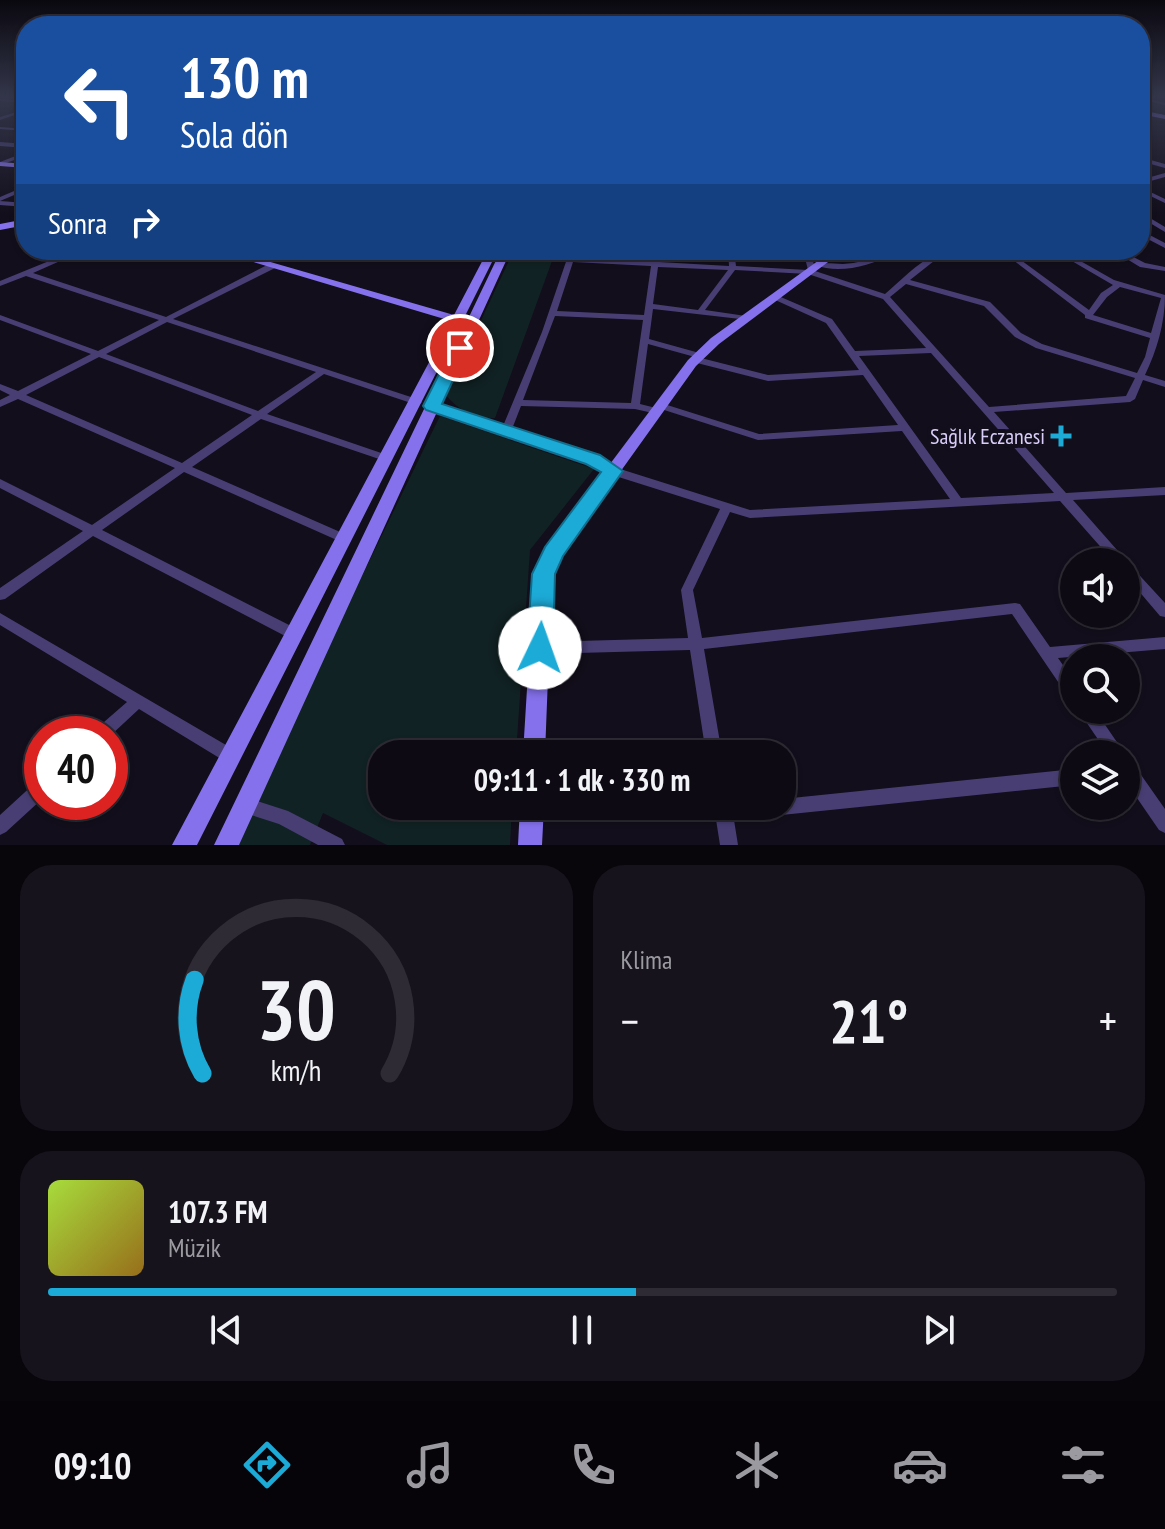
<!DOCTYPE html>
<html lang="tr">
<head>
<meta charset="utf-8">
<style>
	body { margin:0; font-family:"PT Sans Narrow",sans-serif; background:#17131d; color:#f1f3f6; height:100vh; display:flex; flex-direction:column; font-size:30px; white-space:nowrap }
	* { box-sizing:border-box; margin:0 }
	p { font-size:26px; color:#9b9aa0 }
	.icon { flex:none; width:44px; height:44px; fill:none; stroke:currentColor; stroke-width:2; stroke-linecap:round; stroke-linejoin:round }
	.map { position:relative; height:845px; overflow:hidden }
	.sheet { display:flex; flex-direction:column; gap:20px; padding:20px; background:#08060b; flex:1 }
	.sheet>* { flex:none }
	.top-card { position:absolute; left:16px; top:16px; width:1134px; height:244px; border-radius:32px; box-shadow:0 2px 6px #0004,0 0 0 2px #2e2b34; background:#1a4fa0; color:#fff; overflow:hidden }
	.tools { position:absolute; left:1060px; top:548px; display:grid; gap:16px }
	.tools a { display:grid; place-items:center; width:80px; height:80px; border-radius:50%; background:#0e0a14; box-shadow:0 2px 6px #0004,0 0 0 2px #2e2b34; font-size:40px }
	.speed { position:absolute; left:24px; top:716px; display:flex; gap:16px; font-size:40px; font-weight:700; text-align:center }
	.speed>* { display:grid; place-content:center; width:104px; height:104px; border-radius:50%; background:#0e0a14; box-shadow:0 2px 6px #0004,0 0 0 2px #2e2b34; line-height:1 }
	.speed .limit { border:12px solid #d22; background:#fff; color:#111 }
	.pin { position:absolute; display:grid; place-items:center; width:68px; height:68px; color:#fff; margin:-34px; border:4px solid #fff; border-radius:50%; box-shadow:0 2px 8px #0007 }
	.me { position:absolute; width:88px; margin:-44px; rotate:3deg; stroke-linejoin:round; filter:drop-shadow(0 0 6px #0008) }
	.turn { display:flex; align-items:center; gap:28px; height:168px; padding:0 32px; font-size:36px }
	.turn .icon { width:104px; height:104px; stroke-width:2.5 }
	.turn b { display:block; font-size:56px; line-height:68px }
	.then { display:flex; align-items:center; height:76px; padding:0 32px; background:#0003; gap:16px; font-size:30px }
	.big { font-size:60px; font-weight:700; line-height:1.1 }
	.sheet .card { flex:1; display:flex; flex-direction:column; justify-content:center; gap:12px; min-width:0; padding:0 28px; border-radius:32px; background:#17131d }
	.sheet .dial { align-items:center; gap:0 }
	.dial svg { height:208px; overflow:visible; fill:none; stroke:#2e2b34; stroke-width:7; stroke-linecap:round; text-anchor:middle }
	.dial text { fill:#f1f3f6; stroke:none }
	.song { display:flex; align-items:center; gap:24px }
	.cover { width:96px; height:96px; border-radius:12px; background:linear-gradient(135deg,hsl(80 70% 55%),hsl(40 70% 35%)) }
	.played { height:8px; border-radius:4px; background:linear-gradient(90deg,#1caad7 55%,#2e2b34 55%) }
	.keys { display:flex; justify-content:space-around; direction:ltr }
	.heat { display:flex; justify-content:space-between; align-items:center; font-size:44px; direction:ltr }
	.sheet .tiles { flex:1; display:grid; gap:20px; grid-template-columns:1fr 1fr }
	.card:last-child { grid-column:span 2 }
	.trip { position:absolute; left:368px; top:740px; width:428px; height:80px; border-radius:32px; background:#0e0a14; box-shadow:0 2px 6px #0004,0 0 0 2px #2e2b34; font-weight:700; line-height:80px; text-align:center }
	.menu { display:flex; height:128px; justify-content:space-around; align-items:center; background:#060408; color:#9b9aa0 }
	.menu .icon { width:56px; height:56px }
	.menu .selected { color:#1caad7 }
	.menu b { font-size:36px; color:#f1f3f6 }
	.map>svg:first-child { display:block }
	.green { fill:#112224 }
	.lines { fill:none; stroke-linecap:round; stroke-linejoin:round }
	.street { fill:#483e74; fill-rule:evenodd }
	.secondary { fill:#8571ec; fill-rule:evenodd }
	.route { fill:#1caad7; stroke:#126e8c; stroke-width:2 }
	.poi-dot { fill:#1caad7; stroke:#120e1b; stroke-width:3 }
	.labels { text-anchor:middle; stroke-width:8; stroke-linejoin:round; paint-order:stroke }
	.poi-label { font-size:22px; fill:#d9cef9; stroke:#120e1b; text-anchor:end }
</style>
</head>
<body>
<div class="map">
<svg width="1165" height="845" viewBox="0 0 1165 845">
	<rect width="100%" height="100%" fill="#120e1b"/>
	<path class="green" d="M514,250H556L495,418C476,419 457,410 446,395Z
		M440,416L594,469L530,550L516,754H382V806H512L510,845H387L323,813L310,845H231Z"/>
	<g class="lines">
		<path class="street" d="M1140,97L1165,103V105L1140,99Z
			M0,99L26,101V103L0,101Z
			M26,109V111L0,120V117Z
			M0,127L26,129V131L0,129Z
			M0,142L26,144V148L0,146Z
			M26,152V156L0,165V162Z
			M1140,157L1165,164V168L1140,161Z
			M1165,173V177L1140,184V180Z
			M26,186V190L0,201V197Z
			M1140,187L1165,199V203L1140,191Z
			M0,201L26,203V207L0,205Z
			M1140,212L1165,227V232L1140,217Z
			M1140,230L1165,243V248L1140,235Z
			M76,250H85L33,273L166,317L269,264H275V268L173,319L420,400L422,402L420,404H414L324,374L267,414L390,456L391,458L390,460H382L261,419L192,467L347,535L349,538L347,541L343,542L339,541L184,472L102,530L299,630L301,634L299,638L294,640L289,638L93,536L5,599L0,600V588L83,531L0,488V479L92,525L175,468L18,399L0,407V400L10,395L0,390V384L18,391L91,354L0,320V315L98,351L159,320L26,276L0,286V281ZM167,322L316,372L258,411L106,354ZM99,357L252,415L182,463L26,395Z
			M570,250H576L574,258L652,262L654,250H660L659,262L729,266L728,250H734L736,266L808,270L803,250H809L816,270L815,271L885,294C903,279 929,250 952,250L934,261L910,280L990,302L1021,333L1042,344L1137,373L1145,357L1150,338L1085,318V315L1000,250H1007L1089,310L1101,293L1113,285L1053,250H1061L1114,280L1165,295C1165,323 1157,350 1145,375L1165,381V387L1143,380L1135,399L1130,402L994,412L1066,493L1165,487V495L1073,500L1125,559L1126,563L1130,565L1165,603V617L1160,616L1126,576V562H1114L1060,501L750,518L730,512L693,590L702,638L1015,603L1020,604L1050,647L1165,637V649L1058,658L1074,681V700L1069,698L1012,614L704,649L722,754H706L690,650L540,654L535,652L533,648L535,644L540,642L688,638L681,590L720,509L609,474L589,461L429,408L427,406L429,404H435L503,426L542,332ZM573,262L651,266L644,315L557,311ZM658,267L728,270L698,310L653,304ZM735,270L808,274L883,299L926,348L855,351L832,319L776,295L772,297L773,299L826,323L859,370L768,375L701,358L704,356L703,354L649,339L653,309L749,320L750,318L746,316L705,310ZM906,284L984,306L1015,337L1036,348L1135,378L1126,396L989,407L890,297ZM1120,287L1161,298L1151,333L1093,315L1107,297ZM555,316L643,320L631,403L523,400ZM648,344L695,357L692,360L693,362L768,381L863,375L898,425L759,434L664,404H658L656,406L660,409L640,404ZM931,353L1054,493L961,498L859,356ZM521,406L635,409L657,414L660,413L662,411L661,409L758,440L902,431L950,499L750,510L617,468L597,457L512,429Z
			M890,250H898C877,265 840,275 815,265C824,262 833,264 843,264C860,263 875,258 890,250Z
			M1112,250H1120L1145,263L1165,267V271L1140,267Z
			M0,613L238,752L240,757L238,762L232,765L226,762L139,709L110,736V734H93L96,729L127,702L0,625Z
			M1078,710H1095L1125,754H1108Z
			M1126,760L1132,762L1165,809V833L1159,830L1126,782Z
			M1074,769V785L734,820L738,845H720L715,813V806H782V799Z
			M42,780V799L6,832L0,835V815L36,782Z
			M245,797L288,811L342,839L345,845H318L279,824L239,811L237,805L239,799Z"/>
		<path class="secondary" d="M1140,110L1165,115V119L1140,114Z
			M0,162L26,164V168L0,166Z
			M26,219V225L0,230V224Z
			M213,250H229L454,315L488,250H498L464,318L468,319L501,250H511L239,845H214L465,324H461L197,845H172L451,321Z
			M833,250H844L719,344L696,366L560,556L552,574L545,754H523L534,574L547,548L688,360L711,338Z
			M520,806H544L542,845H518Z"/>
	</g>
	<linearGradient id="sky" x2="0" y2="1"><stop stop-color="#0a080f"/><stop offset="0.45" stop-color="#33364a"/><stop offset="1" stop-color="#33364a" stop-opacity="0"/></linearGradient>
	<rect width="1165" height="215" fill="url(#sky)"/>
	<path class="route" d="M460,344L468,348L442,404L600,455L623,471L563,556L555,574L553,648L549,656L540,659L531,656L527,648L532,574L545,547L601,472L586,464L426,410L423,406L452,348Z"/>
	<path class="poi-dot" d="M1057 424h8v8h8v8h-8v8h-8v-8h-8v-8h8z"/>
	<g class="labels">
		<g class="poi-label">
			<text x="1045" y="444">Sağlık Eczanesi</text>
		</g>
	</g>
</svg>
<div class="tools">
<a><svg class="icon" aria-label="sound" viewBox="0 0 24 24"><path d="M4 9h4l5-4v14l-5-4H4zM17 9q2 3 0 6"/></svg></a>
<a><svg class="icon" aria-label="search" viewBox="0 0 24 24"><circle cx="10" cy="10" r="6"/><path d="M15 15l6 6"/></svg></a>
<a><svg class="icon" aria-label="layers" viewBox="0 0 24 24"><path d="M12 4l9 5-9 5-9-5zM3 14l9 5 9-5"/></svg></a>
</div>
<div class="speed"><div class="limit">40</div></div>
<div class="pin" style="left:460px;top:348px;background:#d93025"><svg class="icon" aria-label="arrive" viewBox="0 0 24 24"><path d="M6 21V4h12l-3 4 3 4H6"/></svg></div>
<svg class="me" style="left:540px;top:648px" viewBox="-20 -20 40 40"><circle r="19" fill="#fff"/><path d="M0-13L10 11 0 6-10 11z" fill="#1caad7"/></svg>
<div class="trip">09:11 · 1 dk · 330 m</div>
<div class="top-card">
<div class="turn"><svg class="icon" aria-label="left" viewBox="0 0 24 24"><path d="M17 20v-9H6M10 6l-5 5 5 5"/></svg><div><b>130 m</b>Sola dön</div></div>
<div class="then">Sonra<svg class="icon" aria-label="right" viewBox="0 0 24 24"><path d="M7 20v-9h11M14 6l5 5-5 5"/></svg></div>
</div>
</div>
<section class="sheet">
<div class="tiles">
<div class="card dial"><svg viewBox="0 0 100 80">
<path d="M14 69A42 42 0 1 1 86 69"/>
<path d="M14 69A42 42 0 0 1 11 33" stroke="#1caad7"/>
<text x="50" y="56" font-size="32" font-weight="700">30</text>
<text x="50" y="72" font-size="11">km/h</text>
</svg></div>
<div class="card"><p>Klima</p>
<div class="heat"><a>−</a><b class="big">21°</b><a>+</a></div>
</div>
<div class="card">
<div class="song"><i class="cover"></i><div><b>107.3 FM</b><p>Müzik</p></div></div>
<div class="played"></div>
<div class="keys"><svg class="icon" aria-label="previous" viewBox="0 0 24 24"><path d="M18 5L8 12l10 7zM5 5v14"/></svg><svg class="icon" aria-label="pause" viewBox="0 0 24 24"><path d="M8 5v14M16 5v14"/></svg><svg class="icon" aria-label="next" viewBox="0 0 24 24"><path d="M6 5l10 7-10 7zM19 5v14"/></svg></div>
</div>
</div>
</section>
<nav class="menu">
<b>09:10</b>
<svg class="icon selected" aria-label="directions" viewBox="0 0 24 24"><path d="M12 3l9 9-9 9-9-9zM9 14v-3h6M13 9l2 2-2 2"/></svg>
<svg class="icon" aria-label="music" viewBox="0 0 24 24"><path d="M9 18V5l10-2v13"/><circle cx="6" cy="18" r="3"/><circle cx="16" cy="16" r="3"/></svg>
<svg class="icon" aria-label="phone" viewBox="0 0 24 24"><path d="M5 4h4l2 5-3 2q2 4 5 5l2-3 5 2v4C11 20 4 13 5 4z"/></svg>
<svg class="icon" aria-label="climate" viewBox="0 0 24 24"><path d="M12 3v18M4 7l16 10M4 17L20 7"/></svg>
<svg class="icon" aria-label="car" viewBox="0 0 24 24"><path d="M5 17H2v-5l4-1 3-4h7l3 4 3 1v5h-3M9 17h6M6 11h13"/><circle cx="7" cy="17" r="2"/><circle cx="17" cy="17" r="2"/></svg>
<svg class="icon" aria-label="filters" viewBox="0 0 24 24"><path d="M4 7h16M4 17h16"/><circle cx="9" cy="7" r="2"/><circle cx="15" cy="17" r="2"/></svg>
</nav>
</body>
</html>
